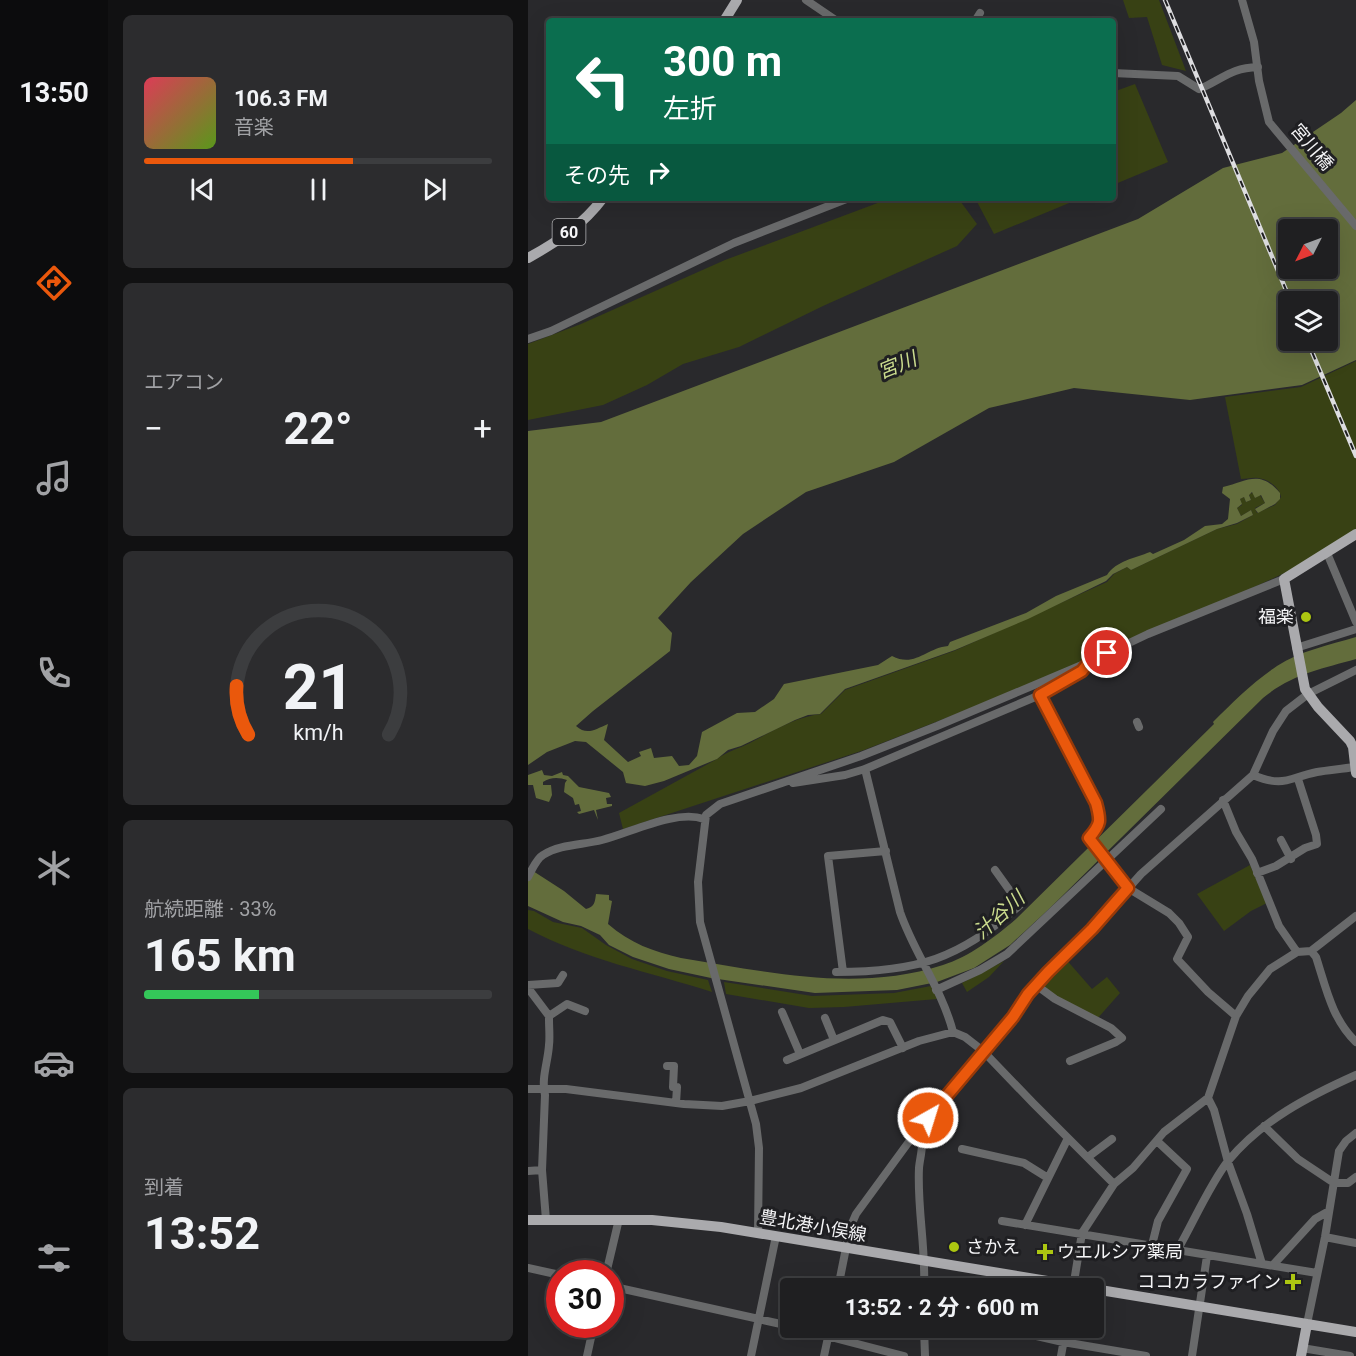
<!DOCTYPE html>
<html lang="ja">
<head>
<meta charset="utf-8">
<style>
	body { margin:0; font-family:Roboto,"Noto Sans JP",sans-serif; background:#2c2c2e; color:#f1f3f6; height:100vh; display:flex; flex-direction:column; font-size:22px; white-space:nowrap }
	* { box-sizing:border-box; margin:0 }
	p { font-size:20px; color:#a1a2a5 }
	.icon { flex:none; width:33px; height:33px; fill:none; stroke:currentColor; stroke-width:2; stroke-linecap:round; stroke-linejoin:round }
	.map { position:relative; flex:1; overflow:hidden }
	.details { display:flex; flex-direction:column; gap:15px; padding:15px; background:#111112; width:420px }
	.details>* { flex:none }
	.guide { position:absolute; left:18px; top:18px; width:570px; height:183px; border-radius:6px; box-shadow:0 6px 24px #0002,0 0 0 2px #3c3d3f; background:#0b6e4f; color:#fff; overflow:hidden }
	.needle { width:39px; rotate:228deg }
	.controls { position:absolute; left:750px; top:219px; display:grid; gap:12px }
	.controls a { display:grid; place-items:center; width:60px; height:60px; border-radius:6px; background:#1f1f21; box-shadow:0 6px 24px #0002,0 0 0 2px #3c3d3f; font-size:30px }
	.speed { position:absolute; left:18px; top:1260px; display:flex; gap:12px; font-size:30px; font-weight:700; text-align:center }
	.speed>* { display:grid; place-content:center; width:78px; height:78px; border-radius:50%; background:#1f1f21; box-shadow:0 6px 24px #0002,0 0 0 2px #3c3d3f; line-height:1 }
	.speed .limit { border:9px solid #d22; background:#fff; color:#111 }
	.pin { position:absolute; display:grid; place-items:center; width:51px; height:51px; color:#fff; margin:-26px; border:3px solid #fff; border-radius:50%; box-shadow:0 2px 6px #0007 }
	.me { position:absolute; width:66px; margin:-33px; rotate:39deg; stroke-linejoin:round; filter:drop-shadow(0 0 4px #0008) }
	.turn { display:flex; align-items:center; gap:21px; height:126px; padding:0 18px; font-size:27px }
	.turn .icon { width:78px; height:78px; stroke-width:2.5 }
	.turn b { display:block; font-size:42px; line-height:51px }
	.then { display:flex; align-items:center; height:57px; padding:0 18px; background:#0003; gap:12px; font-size:22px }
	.big { font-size:45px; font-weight:700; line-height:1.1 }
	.details .tile { flex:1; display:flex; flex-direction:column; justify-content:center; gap:9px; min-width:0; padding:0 21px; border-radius:9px; background:#2c2c2e }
	.details .dial { align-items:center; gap:0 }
	.dial svg { height:156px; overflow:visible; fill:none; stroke:#3c3d3f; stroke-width:7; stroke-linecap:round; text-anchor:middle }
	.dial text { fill:#f1f3f6; stroke:none }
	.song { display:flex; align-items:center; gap:18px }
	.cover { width:72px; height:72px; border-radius:9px; background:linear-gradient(135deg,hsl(350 70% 55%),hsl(90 70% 35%)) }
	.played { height:6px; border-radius:3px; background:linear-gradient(90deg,#ea580c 60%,#3c3d3f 60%) }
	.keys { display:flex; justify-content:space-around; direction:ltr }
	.heat { display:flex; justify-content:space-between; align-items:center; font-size:33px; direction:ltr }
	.charge { height:9px; border-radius:4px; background:linear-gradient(90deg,#34c759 33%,#3c3d3f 0) }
	.trip { position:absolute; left:252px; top:1278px; width:324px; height:60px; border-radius:6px; background:#1f1f21; box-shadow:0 6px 24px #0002,0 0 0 2px #3c3d3f; font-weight:700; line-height:60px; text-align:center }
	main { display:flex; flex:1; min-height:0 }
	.tab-bar { display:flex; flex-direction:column; width:108px; justify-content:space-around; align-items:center; background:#0c0c0d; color:#a1a2a5 }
	.tab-bar .icon { width:42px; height:42px }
	.tab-bar .current { color:#ea580c }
	.tab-bar b { font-size:27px; color:#f1f3f6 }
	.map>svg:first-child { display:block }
	.green { fill:#384114 }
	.water { fill:#636d3c; fill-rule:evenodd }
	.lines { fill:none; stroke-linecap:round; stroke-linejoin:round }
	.minor { stroke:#696a6b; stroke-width:8 }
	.major { stroke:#aaaaad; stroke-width:10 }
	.rail-casing { stroke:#dddde0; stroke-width:4.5 }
	.rail { stroke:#1f1f22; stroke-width:2; stroke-dasharray:7; stroke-linecap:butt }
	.route-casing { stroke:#983908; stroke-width:15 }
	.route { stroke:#ea580c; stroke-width:10 }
	.poi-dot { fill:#acc611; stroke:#1f1f22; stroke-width:2 }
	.labels { text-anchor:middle; stroke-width:6; stroke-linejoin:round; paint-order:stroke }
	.shield { fill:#1f1f22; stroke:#b5b5b7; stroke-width:1.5 }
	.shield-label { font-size:16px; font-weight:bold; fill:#f5f5f7 }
	.street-label { font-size:18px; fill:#f5f5f7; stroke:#1f1f22 }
	.poi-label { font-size:18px; fill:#f5f5f7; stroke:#1f1f22; text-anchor:end }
	.water-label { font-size:20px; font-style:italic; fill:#cbdc8e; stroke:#1f1f22 }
</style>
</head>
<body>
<main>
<nav class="tab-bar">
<b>13:50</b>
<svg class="icon current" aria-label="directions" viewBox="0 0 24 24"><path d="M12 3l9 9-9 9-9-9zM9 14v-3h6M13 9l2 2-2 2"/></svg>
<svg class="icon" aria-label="music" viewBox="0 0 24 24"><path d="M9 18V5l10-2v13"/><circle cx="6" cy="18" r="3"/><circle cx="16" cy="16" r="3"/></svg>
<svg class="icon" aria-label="phone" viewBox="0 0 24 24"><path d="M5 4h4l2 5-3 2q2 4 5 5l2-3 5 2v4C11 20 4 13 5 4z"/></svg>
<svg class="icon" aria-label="climate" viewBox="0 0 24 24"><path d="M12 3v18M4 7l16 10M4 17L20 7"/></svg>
<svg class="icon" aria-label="car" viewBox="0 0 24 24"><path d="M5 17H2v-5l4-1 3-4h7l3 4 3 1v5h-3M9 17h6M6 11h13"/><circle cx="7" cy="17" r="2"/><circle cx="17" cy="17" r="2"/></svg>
<svg class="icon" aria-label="filters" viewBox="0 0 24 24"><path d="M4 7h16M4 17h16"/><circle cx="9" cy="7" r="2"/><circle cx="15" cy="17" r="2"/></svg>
</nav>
<section class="details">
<div class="tile">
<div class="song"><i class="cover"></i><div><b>106.3 FM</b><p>音楽</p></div></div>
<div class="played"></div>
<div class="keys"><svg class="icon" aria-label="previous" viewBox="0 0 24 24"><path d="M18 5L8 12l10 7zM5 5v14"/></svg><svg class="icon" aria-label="pause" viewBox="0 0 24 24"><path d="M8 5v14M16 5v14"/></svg><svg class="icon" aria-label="next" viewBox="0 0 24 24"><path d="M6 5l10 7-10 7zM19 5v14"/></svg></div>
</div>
<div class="tile"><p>エアコン</p>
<div class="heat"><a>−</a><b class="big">22°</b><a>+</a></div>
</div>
<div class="tile dial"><svg viewBox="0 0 100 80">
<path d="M14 69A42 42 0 1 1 86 69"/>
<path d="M14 69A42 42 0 0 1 8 44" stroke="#ea580c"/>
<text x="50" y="56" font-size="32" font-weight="700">21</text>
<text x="50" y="72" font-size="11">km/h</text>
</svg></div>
<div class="tile"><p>航続距離 · 33%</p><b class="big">165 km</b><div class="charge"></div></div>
<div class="tile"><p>到着</p><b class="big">13:52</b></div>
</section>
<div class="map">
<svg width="828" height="1356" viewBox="0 0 828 1356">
	<rect width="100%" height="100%" fill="#29292c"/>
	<path class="green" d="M595,0H631L658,71L634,65L619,17L601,18Z
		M607,84L640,162L585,185V92Z
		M363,198H430L449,224L429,246L295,306L211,347L155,364L119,385L75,405L0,420V344L53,324L197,260Z
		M447,198H545L546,201L466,234Z
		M828,361V534L799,553L737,582L561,662L336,750L95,829L91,813L189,759C200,751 210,749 222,743C245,731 267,717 293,714L317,690L426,651L579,582L586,574L599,567L603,570L689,529L709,524L725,515L723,510L713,516L709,508L714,505L712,499L716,497L718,502L723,500L721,494L725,493L727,498L732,495L737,503L727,508L729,513L747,505L753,497C751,487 740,479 730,478C725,477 718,479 713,479L697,397L773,387Z
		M722,865L739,903L723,911L696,931L669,894Z
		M0,910L6,911L25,922L54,928L78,945L104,959L139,971L180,980L184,992C122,972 58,960 0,929Z
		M536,957L564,989L579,977L592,993L569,1019L508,985Z
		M476,961L461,977L439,992L434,983Z
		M196,982L284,996L366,993L403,986L409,999L316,1007L281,1008L198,994Z"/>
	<path class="water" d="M828,100V360L774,385L662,400L546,388L461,408L366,462L278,492L215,534L163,582L130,618L144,633L142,651L65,711L48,726C59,736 68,729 80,724L76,740L100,762L113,756L111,752L123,748L126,758L144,756L151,766L161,765L169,756L174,732L209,713L227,712L246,699L256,684L350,665L364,656C387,668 398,648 420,646L422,642L498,613L528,596L579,575C588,561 607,558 622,552L625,554L656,540L677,526L694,524L700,519L702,499L694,493L695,487C719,481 732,469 752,493V499L747,504L730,513L727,509L737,503L733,495L727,498L724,492L721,495L723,500L718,502L716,497L712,499L714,504L709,508L713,516L723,510L725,515L709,523L689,529L603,570L599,567L585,574L578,581L500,619L427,650L317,689L292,714L280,715L267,720L213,746L200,750L189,759L136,781L117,786L98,783L95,772L58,742L47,741L19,752L0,765V431L73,422L610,219L695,168L754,153L813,113ZM760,230H800V268H760ZM760,302H800V340H760Z
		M828,637V659C793,669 764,674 735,698L522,908L482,945L446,968L409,982L369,990L287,993L183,978L141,969L105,957L81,945L72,935L53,926L35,922L0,906V880L5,871L36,891L58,909C67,907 67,901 68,894L81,895V900L84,901L80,924C102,943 126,952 153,958C241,972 327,993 415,965C441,957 467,937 488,919L686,724L685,722C705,702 725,682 749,666C772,651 801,645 828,637Z
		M14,770L16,775L24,776L34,772L35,775L40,776L51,787L81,793L83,797L78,798L79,804H84V806L68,810L70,820L66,810L51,814L49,812L53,811L51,804L47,805L45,798L36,792L37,783L39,780C31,777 22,777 15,782V785H23L24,795L21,802L8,798L5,785H0V775Z"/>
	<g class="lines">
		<path class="minor" d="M278,0L309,21
			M714,0L726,42L731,81L741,122L828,226
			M447,21L452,13
			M585,73L650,76L671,89
			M676,87C697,77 704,68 730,67
			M0,339L23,331L206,243L321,198
			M799,553L828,622
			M768,648L828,629
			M560,663L554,671L512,695L568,803C573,821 573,824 561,838L600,888L641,913L651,923L660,937L649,959L680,992L708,1016
			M609,722L611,727
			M337,769L372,912C386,953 414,989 425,1032
			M725,775C756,788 760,778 789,772C801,770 814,769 826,767
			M265,783L317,775L337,769L512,695
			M695,800L708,832L724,859L751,926L769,952
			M753,840L763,859
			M729,873L748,866L777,848L789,844L788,835L770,779
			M0,877C4,870 8,859 15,855C32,844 55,845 74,840C102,833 148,809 176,819
			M783,951L788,957C798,988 804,1019 828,1042
			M308,972C389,972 432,959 492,905L467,870
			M315,972L300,856L358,851
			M0,985L30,983L35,975
			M508,985L527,999L583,1028L594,1038L588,1042L542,1061
			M0,988L21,1016V1020C21,1028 22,1037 21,1045C20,1062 13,1078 17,1095L14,1170L18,1220
			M408,990L452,970L479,954L633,809
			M254,1012L272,1054
			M21,1016L39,1004L57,1011
			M297,1018L306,1040
			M259,1060L355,1020L362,1022L375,1048
			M139,1066H146L145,1087H149L148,1103
			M0,1089H38L156,1104L194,1106L222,1101L273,1088L391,1041L425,1032L437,1037L455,1051L505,1103L586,1184
			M680,1098L686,1110L700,1162L719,1214L734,1264
			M736,1126L770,1159L806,1183H820L828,1177
			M389,1133C398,1142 392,1155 391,1168C389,1208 398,1248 396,1288
			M434,1149L496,1163L520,1178
			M560,1157L584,1139
			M0,1171L14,1170
			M474,1221L789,1273
			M497,1225L540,1138
			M230,1233L231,1148L228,1124L172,922L170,882L178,815L192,804L333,756L409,726L561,662L620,634L756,579
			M797,1237L828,1243
			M624,1245L630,1221L659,1169L629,1141
			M650,1249C665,1223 682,1184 700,1161C734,1120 781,1096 828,1075
			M745,1265L787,1219L801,1211
			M0,1268L32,1275
			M78,1274L91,1219
			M82,1286L262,1326
			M310,1288L322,1228L328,1214L380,1143L485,1017L500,994L520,972L564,929L613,874L725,775L745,731L758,711L780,694L828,670
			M545,1288L554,1233L586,1184L605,1168L636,1132L680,1098L708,1016L720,996L742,969L769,952L783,951L828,916
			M779,1324L797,1237L811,1151L818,1141L828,1133
			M268,1328L376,1356
			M396,1328L397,1356
			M473,1328L535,1342L618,1356
			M774,1348L822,1356
			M59,1356L66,1324
			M223,1356L248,1236
			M296,1356L302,1328
			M533,1356L538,1328
			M664,1356L679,1256"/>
		<path class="major" d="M196,21L209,0
			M0,258C29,242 55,225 75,198
			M828,534L756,579L777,689L790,707L822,741L825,747L828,773
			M0,1220H124L193,1227L562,1288
			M566,1289L779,1324
			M773,1356L779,1324L828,1332"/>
		<g class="rail-casing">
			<path id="rail" d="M637,0L763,302
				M779,340L828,456"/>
		</g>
		<use href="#rail" class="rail"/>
	</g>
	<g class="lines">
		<g class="route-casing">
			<path id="route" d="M400,1118L485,1017L500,994L520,972L564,929L600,888L561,838C573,824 573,821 568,803L512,695L554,671L561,662L579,653"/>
		</g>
		<use href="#route" class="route"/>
	</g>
	<g class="poi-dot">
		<circle cx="778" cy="617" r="6"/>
		<circle cx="426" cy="1247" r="6"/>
		<path d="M514 1243h6v6h6v6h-6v6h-6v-6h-6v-6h6z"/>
		<path d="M762 1273h6v6h6v6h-6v6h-6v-6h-6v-6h6z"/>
	</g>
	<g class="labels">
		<rect class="shield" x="24.5" y="219" width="33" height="26" rx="4.5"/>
		<g class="shield-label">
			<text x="41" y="238">60</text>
		</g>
		<g class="street-label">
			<text transform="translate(784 147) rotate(50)" y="6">宮川橋</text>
			<text transform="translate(285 1226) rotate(10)" y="6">豊北港小俣線</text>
		</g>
		<g class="poi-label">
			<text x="766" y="623">福楽</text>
			<text x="438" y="1253" text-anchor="start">さかえ</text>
			<text x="529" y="1258" text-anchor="start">ウエルシア薬局</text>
			<text x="753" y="1288">ココカラファイン</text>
		</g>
		<g class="water-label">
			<text transform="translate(369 365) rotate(-22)" y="7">宮川</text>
			<text transform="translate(471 915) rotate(-42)" y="7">汁谷川</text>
		</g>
	</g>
</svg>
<div class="controls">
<a><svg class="needle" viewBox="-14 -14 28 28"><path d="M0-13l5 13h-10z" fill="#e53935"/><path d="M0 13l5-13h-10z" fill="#a1a2a5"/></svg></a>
<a><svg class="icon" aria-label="layers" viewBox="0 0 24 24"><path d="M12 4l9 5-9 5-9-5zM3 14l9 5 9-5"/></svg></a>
</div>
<div class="speed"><div class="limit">30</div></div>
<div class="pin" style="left:579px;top:653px;background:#d93025"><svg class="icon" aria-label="arrive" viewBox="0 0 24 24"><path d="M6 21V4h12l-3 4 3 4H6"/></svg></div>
<svg class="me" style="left:400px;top:1118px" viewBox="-20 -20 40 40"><circle r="17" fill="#ea580c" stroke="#fff" stroke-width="3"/><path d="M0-11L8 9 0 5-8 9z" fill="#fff"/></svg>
<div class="trip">13:52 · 2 分 · 600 m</div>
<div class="guide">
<div class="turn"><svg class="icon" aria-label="left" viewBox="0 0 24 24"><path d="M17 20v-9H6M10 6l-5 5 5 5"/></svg><div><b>300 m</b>左折</div></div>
<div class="then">その先<svg class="icon" aria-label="right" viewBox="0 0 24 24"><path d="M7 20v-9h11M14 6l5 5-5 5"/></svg></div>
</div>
</div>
</main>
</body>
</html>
